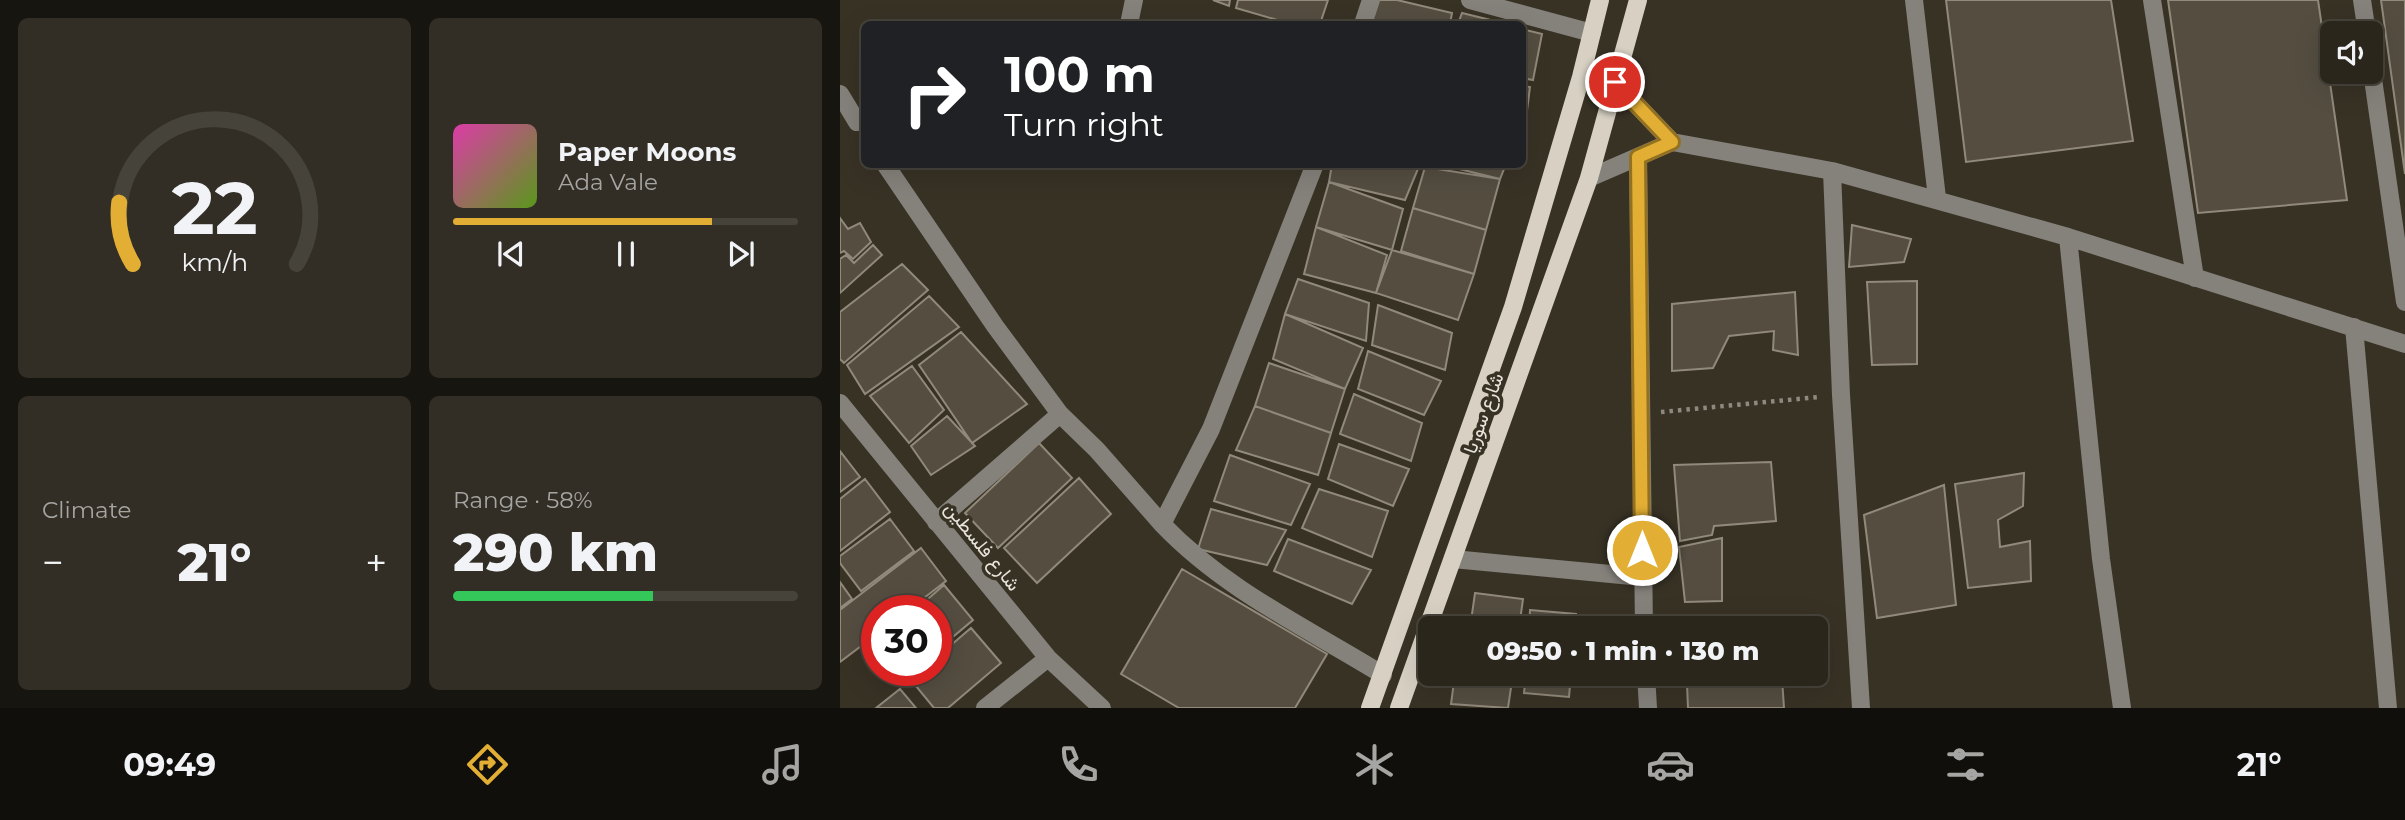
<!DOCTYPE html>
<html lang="en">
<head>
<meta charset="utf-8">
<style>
	body { margin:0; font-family:Montserrat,Vazirmatn,sans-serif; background:#322e25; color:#f1f3f6; height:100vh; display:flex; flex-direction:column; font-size:26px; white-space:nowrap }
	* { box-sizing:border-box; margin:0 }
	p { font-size:23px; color:#a5a5a3 }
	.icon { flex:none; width:38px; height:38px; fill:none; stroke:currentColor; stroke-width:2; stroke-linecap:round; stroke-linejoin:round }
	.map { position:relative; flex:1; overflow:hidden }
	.sheet { display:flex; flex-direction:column; gap:18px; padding:18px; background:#17150f; width:840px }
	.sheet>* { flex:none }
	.banner { position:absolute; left:21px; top:21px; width:665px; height:147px; border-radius:10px; box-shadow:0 7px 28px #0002,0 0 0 2px #46433b; background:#202124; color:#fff; overflow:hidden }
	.fabs { position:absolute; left:1480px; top:21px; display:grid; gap:14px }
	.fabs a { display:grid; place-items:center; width:63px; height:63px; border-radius:10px; background:#2a261c; box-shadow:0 7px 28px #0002,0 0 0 2px #46433b; font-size:35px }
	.speed { position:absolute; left:21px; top:595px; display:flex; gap:14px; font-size:35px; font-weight:700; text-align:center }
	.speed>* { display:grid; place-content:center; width:91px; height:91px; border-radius:50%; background:#2a261c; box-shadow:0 7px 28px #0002,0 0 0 2px #46433b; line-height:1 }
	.speed .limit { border:10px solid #d22; background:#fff; color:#111 }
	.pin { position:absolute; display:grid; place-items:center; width:60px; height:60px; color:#fff; margin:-30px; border:4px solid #fff; border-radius:50%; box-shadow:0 2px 7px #0007 }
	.me { position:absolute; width:77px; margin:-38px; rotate:0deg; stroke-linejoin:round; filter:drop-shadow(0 0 5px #0008) }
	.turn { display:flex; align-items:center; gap:24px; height:147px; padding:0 28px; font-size:32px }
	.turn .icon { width:91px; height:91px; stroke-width:2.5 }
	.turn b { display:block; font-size:49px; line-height:60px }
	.big { font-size:52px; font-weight:800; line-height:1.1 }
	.sheet .widget { flex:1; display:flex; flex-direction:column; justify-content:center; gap:10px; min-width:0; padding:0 24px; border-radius:10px; background:#322e25 }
	.sheet .dial { align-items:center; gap:0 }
	.dial svg { height:182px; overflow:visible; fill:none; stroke:#46433b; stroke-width:7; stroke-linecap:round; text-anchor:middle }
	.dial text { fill:#f1f3f6; stroke:none }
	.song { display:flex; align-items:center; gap:21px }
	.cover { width:84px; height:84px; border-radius:10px; background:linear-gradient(135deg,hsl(320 70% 55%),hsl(90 70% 35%)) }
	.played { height:7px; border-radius:4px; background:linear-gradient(90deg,#e2ae34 75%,#46433b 75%) }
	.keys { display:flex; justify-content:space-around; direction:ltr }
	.heat { display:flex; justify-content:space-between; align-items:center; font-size:38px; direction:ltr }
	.charge { height:10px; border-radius:5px; background:linear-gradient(90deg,#34c759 58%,#46433b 0) }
	.sheet .tiles { flex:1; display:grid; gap:18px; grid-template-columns:repeat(2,1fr) }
	.trip { position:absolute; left:578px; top:616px; width:410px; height:70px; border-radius:10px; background:#2a261c; box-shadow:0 7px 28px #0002,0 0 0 2px #46433b; font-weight:800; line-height:70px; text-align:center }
	.dock { display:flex; height:112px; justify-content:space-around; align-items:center; background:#110f0b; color:#a5a5a3 }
	.dock .icon { width:49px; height:49px }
	.dock .selected { color:#e2ae34 }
	.dock b { font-size:32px; color:#f1f3f6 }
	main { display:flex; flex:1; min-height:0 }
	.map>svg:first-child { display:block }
	.building { fill:#544d40; stroke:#91897a; stroke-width:2 }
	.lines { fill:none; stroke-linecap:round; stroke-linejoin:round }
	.path { stroke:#8e897e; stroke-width:4.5; stroke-dasharray:3.5 5; stroke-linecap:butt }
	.minor { stroke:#85817b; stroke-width:18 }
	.major { stroke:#d7d0c3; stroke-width:18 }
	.route-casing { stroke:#937122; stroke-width:18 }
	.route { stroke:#e2ae34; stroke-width:12 }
	.labels { text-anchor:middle; stroke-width:7; stroke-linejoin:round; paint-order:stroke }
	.street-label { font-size:19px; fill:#e9e5dd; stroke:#383225 }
</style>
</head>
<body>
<main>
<section class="sheet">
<div class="tiles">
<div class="widget dial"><svg viewBox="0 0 100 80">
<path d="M14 69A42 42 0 1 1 86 69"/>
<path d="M14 69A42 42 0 0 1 8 42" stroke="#e2ae34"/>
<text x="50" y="56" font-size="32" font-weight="700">22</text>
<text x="50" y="72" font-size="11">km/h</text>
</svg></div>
<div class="widget">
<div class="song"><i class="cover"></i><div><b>Paper Moons</b><p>Ada Vale</p></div></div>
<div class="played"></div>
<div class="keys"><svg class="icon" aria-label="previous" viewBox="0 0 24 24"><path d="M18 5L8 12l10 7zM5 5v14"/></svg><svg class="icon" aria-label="pause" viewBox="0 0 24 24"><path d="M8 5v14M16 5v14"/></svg><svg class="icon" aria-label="next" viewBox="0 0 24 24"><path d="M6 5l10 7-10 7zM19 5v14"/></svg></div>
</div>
<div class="widget"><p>Climate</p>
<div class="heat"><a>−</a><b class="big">21°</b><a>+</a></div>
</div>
<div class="widget"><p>Range · 58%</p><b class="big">290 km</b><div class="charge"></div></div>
</div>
</section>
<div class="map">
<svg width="1565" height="708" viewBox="0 0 1565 708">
	<rect width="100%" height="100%" fill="#383225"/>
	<path class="building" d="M373,0H390L389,6Z
		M398,0H488L480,24H451L396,8Z
		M537,0H557L612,13L610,24H530Z
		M1106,0H1271L1293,141L1126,162Z
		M1328,0H1478L1507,200L1358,213Z
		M1541,0H1565V174Z
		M622,13L667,24H618Z
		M682,29L702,34L693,80L682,78Z
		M682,86L690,87L684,134H682Z
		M492,164H580L565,200L489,182Z
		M599,164H666L660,179Z
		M585,167L660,179L646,230L573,208Z
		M489,182L563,209L552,250L476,227Z
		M573,208L646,230L634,274L561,251Z
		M0,218L8,229L20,223L31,242L13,259L4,251L0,253Z
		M1012,225L1071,239L1064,262L1009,267Z
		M476,227L547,255L536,293L464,274Z
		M33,245L42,255L0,293V259L6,255L14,263Z
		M552,250L634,274L618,320L536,293Z
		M62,264L88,290L4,363L0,359V312Z
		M458,279L529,303L526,341L445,314Z
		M1077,281V364L1032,365L1027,282Z
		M955,292L958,355L933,350L934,331L889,336L873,368L832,371V304Z
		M89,296L119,327L25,394L7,365Z
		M538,305L612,333L605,370L532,345Z
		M445,314L523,348L505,389L433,359Z
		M121,332L187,404L132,443L79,365Z
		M528,351L601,381L584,415L518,389Z
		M429,363L505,389L491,433L415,406Z
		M72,366L104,410L69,443L30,396Z
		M514,394L582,423L571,461L500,434Z
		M415,406L491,433L478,475L396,450Z
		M107,416L135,446L91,475L71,446Z
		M199,443L232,478L158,548L125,513Z
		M499,444L569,469L553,506L488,479Z
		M0,451L20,477L0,492Z
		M390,455L470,484L451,525L374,501Z
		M931,462L936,521L874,526L872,535L840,541L834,465Z
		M1184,473L1183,506L1158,520L1160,547L1190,541L1191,581L1128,588L1115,484Z
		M239,478L271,514L197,583L164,548Z
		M25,479L50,512L0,551V499Z
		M1104,485L1116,605L1037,618L1024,515Z
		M479,489L548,511L532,557L462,528Z
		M371,509L446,530L427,565L358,549Z
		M50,519L74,551L21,591L0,563V556Z
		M882,538V601L845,602L839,547Z
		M448,539L531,570L512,604L434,571Z
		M81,548L106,581L67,611H37V634L0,662V610Z
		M342,569L487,654L455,708H339L281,674Z
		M0,582L12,599L0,608Z
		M104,585L133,620L96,651V611H74Z
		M635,593L683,599L679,628H630Z
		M690,610L736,614L735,628H689Z
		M131,628L161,663L108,708H94L71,680L82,670H96V658Z
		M615,674H673L668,708L611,704Z
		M686,674H731L729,697L684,693Z
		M942,678L944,708H848L847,684Z
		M60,689L76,708H36Z"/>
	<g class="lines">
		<path class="path" d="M821,412L979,397"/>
		<path class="minor" d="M630,0L752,33
			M1074,0L1097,198
			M1312,0L1355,278
			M1522,0L1527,33
			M289,24L294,0
			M523,24L531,0
			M1531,65L1565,302
			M775,82L832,142
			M0,94L17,122L24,120
			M798,157L804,628
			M45,164L155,326L220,414L257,450L322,524L371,429L475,164
			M992,171L1001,395L1021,708
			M749,178L832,142L992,171L1228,237L1565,344
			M1228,237L1261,559L1282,708
			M1514,327L1548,708
			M0,403L208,658L262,708
			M96,522L220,414
			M322,524C385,590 467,628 543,675
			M613,559L802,577
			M806,674L808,708
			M145,708L208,658"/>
		<path class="major" d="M530,708L673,307L741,77L760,0
			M559,708L749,178L798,0"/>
	</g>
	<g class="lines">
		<g class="route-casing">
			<path id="route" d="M775,82L832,142L798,157L802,550"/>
		</g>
		<use href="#route" class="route"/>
	</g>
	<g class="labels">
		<g class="street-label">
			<text transform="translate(643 413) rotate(-70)" y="7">شارع سوريا</text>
			<text transform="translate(143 546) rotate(51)" y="7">شارع فلسطين</text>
		</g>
	</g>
</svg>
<div class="fabs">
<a><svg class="icon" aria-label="sound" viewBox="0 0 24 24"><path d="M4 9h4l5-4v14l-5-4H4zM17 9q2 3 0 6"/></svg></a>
</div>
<div class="speed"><div class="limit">30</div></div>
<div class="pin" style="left:775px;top:82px;background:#d93025"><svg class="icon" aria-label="arrive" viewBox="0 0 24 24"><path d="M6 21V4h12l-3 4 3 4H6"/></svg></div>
<svg class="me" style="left:802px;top:550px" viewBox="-20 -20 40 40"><circle r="17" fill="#e2ae34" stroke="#fff" stroke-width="3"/><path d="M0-11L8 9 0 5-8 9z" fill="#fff"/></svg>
<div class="trip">09:50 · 1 min · 130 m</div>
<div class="banner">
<div class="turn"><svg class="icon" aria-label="right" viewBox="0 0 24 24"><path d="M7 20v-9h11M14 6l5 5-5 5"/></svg><div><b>100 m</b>Turn right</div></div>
</div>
</div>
</main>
<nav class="dock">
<b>09:49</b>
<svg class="icon selected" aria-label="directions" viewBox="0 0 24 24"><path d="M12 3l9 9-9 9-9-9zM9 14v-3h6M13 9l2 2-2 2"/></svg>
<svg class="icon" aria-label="music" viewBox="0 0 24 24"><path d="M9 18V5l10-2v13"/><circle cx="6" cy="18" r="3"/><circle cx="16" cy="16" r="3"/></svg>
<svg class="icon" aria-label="phone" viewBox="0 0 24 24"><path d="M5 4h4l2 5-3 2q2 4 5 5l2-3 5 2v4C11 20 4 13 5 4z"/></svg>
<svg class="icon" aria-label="climate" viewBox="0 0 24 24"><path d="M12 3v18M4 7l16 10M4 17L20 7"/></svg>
<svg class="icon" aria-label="car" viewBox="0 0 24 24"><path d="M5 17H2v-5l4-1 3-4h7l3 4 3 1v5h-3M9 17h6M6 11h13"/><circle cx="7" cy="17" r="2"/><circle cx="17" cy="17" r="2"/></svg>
<svg class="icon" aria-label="filters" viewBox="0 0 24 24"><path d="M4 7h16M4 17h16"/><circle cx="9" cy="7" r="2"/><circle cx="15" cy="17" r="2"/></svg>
<b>21°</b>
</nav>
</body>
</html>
